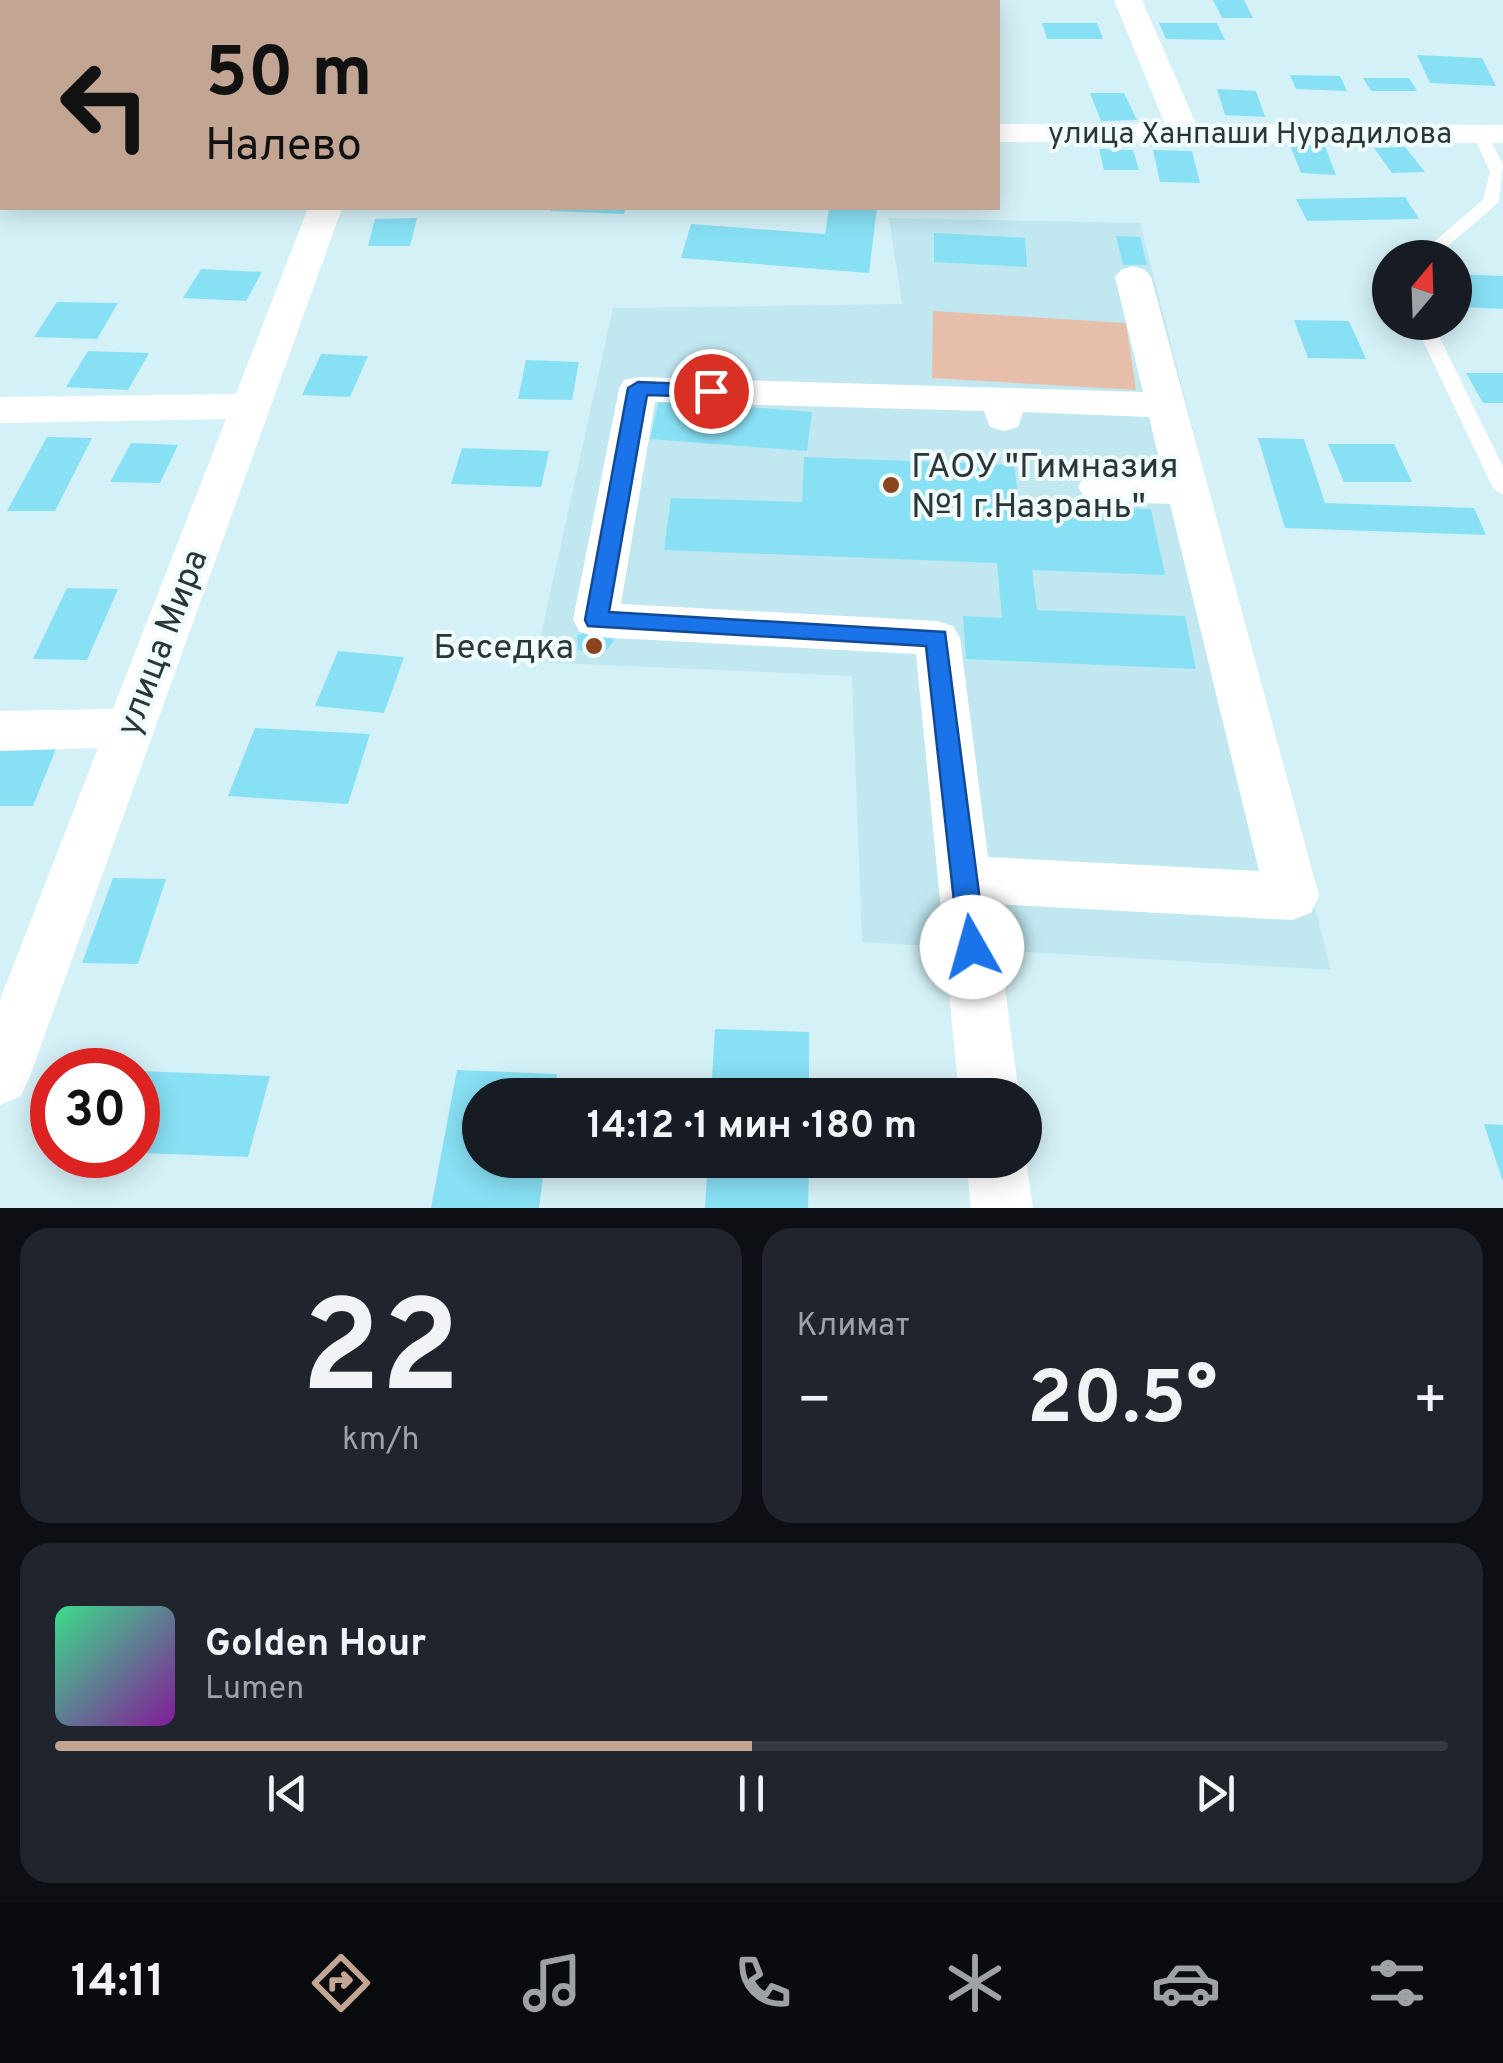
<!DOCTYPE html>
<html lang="ru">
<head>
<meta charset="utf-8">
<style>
	body { margin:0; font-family:Overpass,sans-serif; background:#20242c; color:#f1f3f6; height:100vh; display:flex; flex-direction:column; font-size:38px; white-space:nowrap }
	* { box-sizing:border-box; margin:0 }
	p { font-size:32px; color:#9ea1a6 }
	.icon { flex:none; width:55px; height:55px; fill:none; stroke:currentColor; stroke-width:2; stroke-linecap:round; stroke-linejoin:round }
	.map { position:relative; height:1208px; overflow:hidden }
	.panel { display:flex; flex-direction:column; gap:20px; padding:20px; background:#0d0f14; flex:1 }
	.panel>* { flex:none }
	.top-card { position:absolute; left:0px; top:0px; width:1000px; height:210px; box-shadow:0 5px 25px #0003; background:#c3a594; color:#111; overflow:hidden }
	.needle { width:65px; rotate:19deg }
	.fabs { position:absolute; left:1372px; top:240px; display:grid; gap:20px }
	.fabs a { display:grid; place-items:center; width:100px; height:100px; border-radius:50%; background:#171b24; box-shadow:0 5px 25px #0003; font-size:50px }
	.speed { position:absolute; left:30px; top:1048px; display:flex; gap:20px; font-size:50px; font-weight:700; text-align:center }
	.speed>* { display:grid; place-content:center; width:130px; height:130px; border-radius:50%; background:#171b24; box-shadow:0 5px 25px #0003; line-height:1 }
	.speed .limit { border:15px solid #d22; background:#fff; color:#111 }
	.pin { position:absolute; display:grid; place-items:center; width:85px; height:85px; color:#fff; margin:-42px; border:5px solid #fff; border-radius:50%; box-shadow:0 2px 10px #0007 }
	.me { position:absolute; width:110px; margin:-55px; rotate:353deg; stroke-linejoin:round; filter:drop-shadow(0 0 8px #0008) }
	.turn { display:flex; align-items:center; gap:35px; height:210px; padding:0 40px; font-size:45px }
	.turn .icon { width:130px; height:130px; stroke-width:2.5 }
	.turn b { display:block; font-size:70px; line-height:85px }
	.big { font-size:75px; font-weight:700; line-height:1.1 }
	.panel .widget { flex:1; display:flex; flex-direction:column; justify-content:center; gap:15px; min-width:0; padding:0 35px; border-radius:30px; background:#20242c }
	.panel .dial { align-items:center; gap:0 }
	.dial b { font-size:130px; line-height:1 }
	.song { display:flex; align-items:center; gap:30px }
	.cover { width:120px; height:120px; border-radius:15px; background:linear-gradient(135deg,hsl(150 70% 55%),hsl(290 70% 35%)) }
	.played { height:10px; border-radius:5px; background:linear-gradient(90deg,#c3a594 50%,#363941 50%) }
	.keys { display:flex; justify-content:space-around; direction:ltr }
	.heat { display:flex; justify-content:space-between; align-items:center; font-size:55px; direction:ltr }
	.panel .tiles { flex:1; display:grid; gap:20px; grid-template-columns:1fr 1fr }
	.widget:last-child { grid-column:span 2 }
	.trip { position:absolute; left:462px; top:1078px; width:580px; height:100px; border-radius:50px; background:#171b24; box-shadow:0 5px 25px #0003; font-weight:700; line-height:100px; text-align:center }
	.tab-bar { display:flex; height:160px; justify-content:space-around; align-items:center; background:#090b0e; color:#9ea1a6 }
	.tab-bar .icon { width:70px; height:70px }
	.tab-bar .current { color:#c3a594 }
	.tab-bar b { font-size:45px; color:#f1f3f6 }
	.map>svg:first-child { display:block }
	.built { fill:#c1e7f0 }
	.green { fill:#e7bea9 }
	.building { fill:#88e0f4 }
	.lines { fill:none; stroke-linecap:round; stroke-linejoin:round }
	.lane { fill:#fff; fill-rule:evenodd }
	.street { fill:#fff; fill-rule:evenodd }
	.route { fill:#1a73e8; stroke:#114b97; stroke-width:2.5 }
	.poi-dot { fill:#8a451c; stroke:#f0fbfe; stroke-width:4 }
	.labels { text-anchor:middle; stroke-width:8; stroke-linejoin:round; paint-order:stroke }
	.far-street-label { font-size:30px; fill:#2b3639; stroke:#f0fbfe }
	.poi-label { font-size:35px; fill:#2b3639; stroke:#f0fbfe; text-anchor:start }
	.street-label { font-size:35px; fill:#2b3639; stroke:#f0fbfe }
</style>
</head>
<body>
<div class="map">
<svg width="1503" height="1208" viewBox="0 0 1503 1208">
	<rect width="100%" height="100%" fill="#d5f1f8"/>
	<path class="built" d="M889,218L1140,223L1331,970L862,942L852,676L535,662L613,308L902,304Z"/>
	<path class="green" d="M933,311L1126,323L1136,390L932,378Z"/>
	<path class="building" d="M1213,0H1244L1253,18H1222Z
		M1042,23H1097L1103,39H1047Z
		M1159,23H1217L1225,40L1166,39Z
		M1417,55L1482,58L1496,86L1430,83Z
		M1290,75L1340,76L1347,91L1296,89Z
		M1363,78H1409L1417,91H1371Z
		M1217,89L1256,91L1265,117L1225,115Z
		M1090,93H1124L1137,120L1101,121Z
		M1290,145L1325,146L1336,175L1301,173Z
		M1405,147L1425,172L1392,173L1374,148Z
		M1099,149L1133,150L1139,170H1104Z
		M1153,150L1192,151L1200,183L1160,182Z
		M1405,197L1419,219L1307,221L1296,199Z
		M551,208H626L624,214L551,211Z
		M829,208H877L869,273L681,258L691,224L825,234Z
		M417,218L410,246H368L375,219Z
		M934,233L1025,238L1027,267L934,262Z
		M1116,236L1140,237L1147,265H1123Z
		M201,269L262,272L246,301L183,298Z
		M1455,274L1503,276V309L1458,307Z
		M57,302L118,303L97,339L34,337Z
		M1294,320L1349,321L1366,359L1308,358Z
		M88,351L149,353L128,390L66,387Z
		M321,354L368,356L350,397L302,395Z
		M526,360L579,362L572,400L518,399Z
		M1466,373H1503V403H1483Z
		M659,400L812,412L807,451L650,439Z
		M47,437L92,438L55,511H7Z
		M1258,438L1304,439L1325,503L1474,508L1486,535L1285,528Z
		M131,443L178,445L160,483L110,482Z
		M1328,444H1394L1412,482H1344Z
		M462,448L549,451L541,487L451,484Z
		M804,457L1014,465L1019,504L1151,509L1165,575L1032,570L1037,610L1185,616L1196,669L966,659L963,616L1002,618L997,563L664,550L671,498L802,502Z
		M67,588L118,589L87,660L33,659Z
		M602,628L614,641L602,656L578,650L577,635Z
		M338,651L404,657L384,713L315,706Z
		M255,728L370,734L348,804L228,796Z
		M56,749L33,806H0V750Z
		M113,878L166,879L138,964L82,963Z
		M715,1029L809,1032V1095H711Z
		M457,1070L557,1074L554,1095H480V1160H545L539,1208H431Z
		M138,1071L270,1076L248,1157L138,1153Z
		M1484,1124L1503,1125V1179H1502Z
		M708,1160H809L808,1208H705Z"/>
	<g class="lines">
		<path class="lane" d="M1476,131H1486L1503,165L1499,202L1434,258H1415L1483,200L1490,172L1473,134Z
			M1414,322H1432L1503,467V495L1493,488Z"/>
		<path class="street" d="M1114,0H1142L1196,124L1503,125V143L998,142V124H1165Z
			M0,132H2V150H0Z
			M308,208H342L30,1076L21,1096L0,1105V1000L98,748L0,751V711L113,709L226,419L0,423V397L236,394Z
			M1133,266L1145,270L1151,277L1319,896L1311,913L1292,920L994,904L1019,1095H959L916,654L596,637L580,632L573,620L619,389L624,380L638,377L1143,392L1115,277L1121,270ZM655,402L984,411L990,427L1004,431L1018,427L1023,412L1149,417L1163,475L1099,473L1084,477L1078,487L1084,497L1099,501L1170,504L1259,871L988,857L960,638L953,626L937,621L621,604Z
			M1025,1153L1033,1208H971L966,1160H1025Z"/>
	</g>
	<path class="route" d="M638,382L711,385L721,391L711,397L647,395L609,612L945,632L986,947L982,956L972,959L963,956L959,947L926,646L588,626L585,620L628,388Z"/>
	<g class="poi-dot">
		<circle cx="891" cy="485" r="10"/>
		<circle cx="594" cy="646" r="10"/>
	</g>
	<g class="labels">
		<g class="far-street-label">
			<text x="1250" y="143">улица Ханпаши Нурадилова</text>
		</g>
		<g class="poi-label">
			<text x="911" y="477">ГАОУ "Гимназия<tspan x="911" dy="40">№1 г.Назрань"</tspan></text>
			<text x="574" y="658" text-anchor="end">Беседка</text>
		</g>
		<g class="street-label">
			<text transform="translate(161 642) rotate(-69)" y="12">улица Мира</text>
		</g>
	</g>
</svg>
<div class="fabs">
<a><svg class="needle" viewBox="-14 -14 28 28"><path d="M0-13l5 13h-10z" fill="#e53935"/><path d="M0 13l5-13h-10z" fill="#9ea1a6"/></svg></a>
</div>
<div class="speed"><div class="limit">30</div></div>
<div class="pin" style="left:711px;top:391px;background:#d93025"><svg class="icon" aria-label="arrive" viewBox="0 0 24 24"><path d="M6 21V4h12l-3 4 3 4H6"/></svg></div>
<svg class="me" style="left:972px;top:947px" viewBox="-20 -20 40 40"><circle r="19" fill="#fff"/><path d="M0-13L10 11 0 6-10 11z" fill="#1a73e8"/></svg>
<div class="trip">14:12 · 1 мин · 180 m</div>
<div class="top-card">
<div class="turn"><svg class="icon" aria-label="left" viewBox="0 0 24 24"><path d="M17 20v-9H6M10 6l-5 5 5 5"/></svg><div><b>50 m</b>Налево</div></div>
</div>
</div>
<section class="panel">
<div class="tiles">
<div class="widget dial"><b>22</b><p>km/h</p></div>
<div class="widget"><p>Климат</p>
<div class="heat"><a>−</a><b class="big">20.5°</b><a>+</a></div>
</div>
<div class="widget">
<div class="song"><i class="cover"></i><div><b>Golden Hour</b><p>Lumen</p></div></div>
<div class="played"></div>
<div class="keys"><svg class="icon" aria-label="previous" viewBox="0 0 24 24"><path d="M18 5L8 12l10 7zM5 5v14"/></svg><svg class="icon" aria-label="pause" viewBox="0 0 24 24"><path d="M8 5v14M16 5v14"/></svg><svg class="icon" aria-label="next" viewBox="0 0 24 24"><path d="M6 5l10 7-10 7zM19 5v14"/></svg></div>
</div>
</div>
</section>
<nav class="tab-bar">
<b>14:11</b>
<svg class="icon current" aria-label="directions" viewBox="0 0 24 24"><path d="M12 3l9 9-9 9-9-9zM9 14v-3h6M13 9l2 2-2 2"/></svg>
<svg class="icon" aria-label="music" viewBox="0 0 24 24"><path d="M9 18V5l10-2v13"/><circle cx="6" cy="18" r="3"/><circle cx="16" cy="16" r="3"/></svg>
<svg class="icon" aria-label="phone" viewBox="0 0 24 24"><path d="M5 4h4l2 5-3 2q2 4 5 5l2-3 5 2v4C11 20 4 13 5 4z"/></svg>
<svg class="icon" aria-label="climate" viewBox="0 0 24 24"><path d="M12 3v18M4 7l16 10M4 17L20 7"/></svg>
<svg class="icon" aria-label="car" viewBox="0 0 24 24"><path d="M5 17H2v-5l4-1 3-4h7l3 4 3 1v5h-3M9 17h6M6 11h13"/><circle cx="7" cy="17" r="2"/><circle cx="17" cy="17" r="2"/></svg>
<svg class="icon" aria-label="filters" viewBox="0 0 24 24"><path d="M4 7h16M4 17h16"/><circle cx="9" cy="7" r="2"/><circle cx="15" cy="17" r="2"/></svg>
</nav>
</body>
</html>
